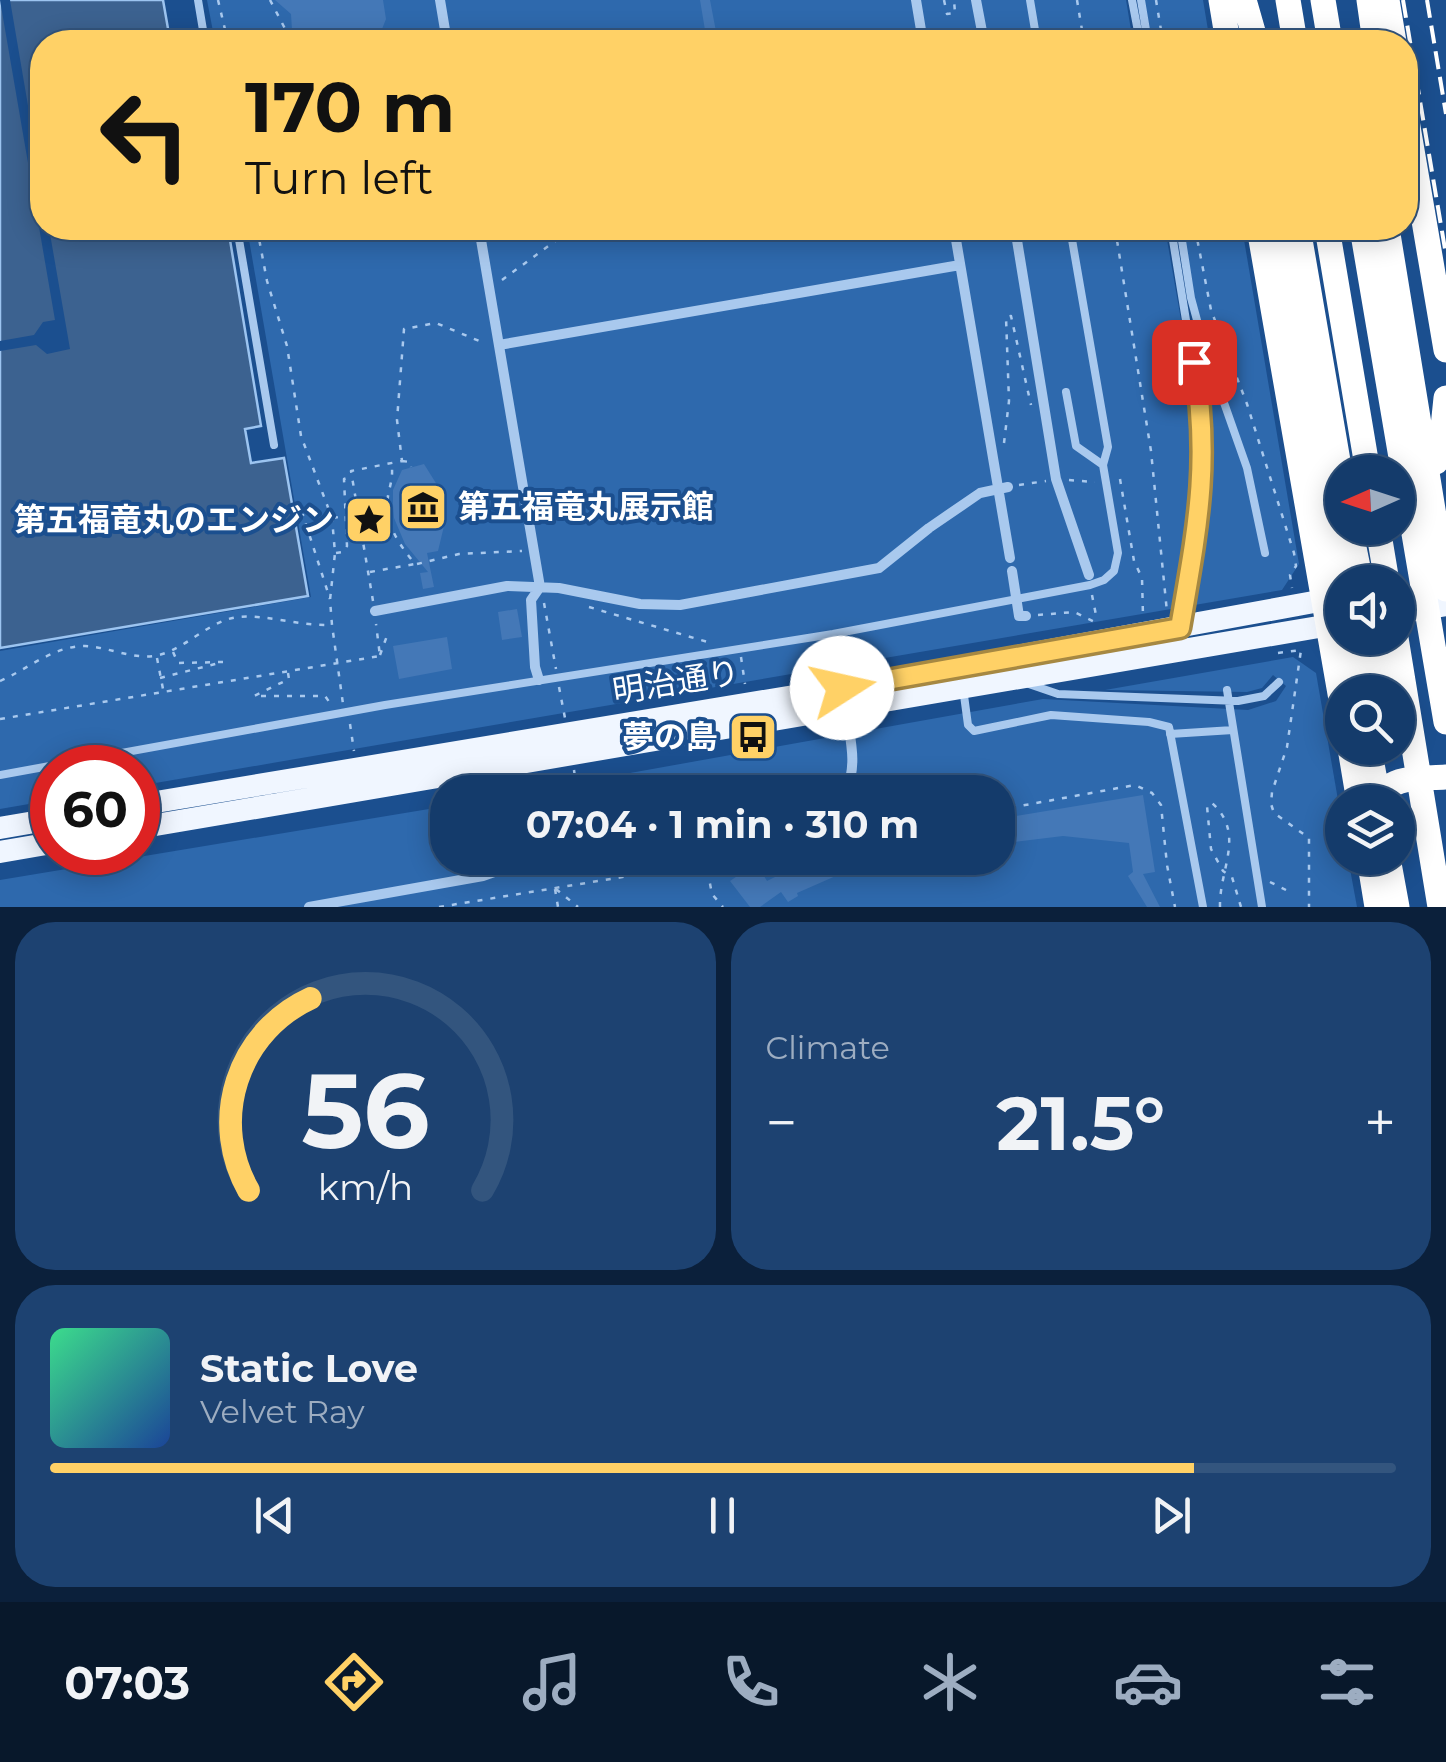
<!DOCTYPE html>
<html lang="en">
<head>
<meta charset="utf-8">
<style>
	body { margin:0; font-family:Montserrat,"Noto Sans JP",sans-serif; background:#1d4271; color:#f1f3f6; height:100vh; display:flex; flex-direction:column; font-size:38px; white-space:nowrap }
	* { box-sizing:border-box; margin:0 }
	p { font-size:32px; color:#9dadc1 }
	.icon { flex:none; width:55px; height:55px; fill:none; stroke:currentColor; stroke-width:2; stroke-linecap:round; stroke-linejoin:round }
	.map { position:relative; height:907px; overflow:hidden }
	.drawer { display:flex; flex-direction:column; gap:15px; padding:15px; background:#0b203b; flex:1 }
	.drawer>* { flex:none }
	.banner { position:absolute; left:30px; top:30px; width:1388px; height:210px; border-radius:40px; box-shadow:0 5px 25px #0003,0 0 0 2px #33557e; background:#ffd166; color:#111; overflow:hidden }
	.needle { width:65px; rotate:267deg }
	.controls { position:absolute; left:1325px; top:455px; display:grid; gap:20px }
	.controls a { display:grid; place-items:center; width:90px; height:90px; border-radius:50%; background:#143b6b; box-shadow:0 5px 25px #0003,0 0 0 2px #33557e; font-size:50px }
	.speed { position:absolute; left:30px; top:745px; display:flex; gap:20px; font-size:50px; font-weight:700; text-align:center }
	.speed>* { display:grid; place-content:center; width:130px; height:130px; border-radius:50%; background:#143b6b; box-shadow:0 5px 25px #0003,0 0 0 2px #33557e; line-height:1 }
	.speed .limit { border:15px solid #d22; background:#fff; color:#111 }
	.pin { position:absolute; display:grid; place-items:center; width:85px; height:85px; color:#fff; margin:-42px; border-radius:20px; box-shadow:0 5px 15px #0006 }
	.me { position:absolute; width:110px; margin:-55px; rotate:80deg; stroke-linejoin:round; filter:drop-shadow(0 0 8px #0008) }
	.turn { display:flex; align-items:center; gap:35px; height:210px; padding:0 50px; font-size:45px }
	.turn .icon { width:130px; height:130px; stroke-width:2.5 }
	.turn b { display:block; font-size:70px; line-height:85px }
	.big { font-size:75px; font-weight:700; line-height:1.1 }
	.drawer .tile { flex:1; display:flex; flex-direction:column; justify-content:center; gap:15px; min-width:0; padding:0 35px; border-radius:40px; background:#1d4271 }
	.drawer .dial { align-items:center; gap:0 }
	.dial svg { height:260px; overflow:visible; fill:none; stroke:#33557e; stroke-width:7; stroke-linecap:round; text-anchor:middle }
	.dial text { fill:#f1f3f6; stroke:none }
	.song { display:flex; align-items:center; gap:30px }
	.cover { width:120px; height:120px; border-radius:15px; background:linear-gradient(135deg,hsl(150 70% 55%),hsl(220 70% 35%)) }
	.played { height:10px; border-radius:5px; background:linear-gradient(90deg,#ffd166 85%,#33557e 85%) }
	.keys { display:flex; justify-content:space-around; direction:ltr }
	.heat { display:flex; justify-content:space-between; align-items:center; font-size:55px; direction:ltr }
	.drawer .tiles { flex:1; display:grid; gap:15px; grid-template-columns:1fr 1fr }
	.tile:last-child { grid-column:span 2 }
	.trip { position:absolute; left:430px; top:775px; width:585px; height:100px; border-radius:40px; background:#143b6b; box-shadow:0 5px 25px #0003,0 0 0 2px #33557e; font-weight:700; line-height:100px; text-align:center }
	.dock { display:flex; height:160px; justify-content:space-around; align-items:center; background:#08182b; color:#9dadc1 }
	.dock .icon { width:70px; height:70px }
	.dock .selected { color:#ffd166 }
	.dock b { font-size:45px; color:#f1f3f6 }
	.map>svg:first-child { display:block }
	.green { fill:#2e69ad }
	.water { fill:#3c6290; stroke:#9cc4f0; stroke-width:2.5 }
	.pier { fill:#1b4f8f }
	.building { fill:#4478b7 }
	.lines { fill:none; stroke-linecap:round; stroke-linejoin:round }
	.path { stroke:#a9c9ee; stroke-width:2.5; stroke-dasharray:5 8; stroke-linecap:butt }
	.lane { stroke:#a9c9ee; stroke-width:8 }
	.street { stroke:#a9c9ee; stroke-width:10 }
	.primary { stroke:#f0f6ff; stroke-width:22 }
	.highway { stroke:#fff; stroke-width:25 }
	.rail { stroke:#fff; stroke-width:4; stroke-dasharray:18 8; stroke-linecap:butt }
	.route-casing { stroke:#a68842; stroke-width:25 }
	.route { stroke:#ffd166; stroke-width:18 }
	.labels { text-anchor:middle; stroke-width:8; stroke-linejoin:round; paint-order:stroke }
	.poi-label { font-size:32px; font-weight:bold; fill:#fff; stroke:#1b4f8f; text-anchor:end }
	.street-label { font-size:32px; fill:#fff; stroke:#1b4f8f }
</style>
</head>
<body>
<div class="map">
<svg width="1446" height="907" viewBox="0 0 1446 907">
	<rect width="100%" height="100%" fill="#1b4f8f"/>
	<path class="green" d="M207,0H1126L1133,42H215Z
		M1144,0H1203L1210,42H1152Z
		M247,228H1165L1198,418L1195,515L1180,605L1189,603C1195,572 1204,542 1207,511C1212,456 1207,404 1199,349L1202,352L1183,228H1242L1299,564L1282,590L138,786V768H52V800L0,809V651L311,597Z
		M1293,657L1316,673L1342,823V858H1348L1357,907H0V880L447,806L448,858H998V792H524L1043,699L1248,710L1276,701L1286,686L1273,675L1262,688L1247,692L1105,690Z"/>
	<path class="water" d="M0,0H163L170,40L196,36L197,42H42V228H228L261,426L245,429L251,463L284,458L308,596L0,648Z"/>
	<path class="pier" d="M0,0H10L42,188V228H49L70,349L47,354L36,345L0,351V341L34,335L43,322L55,320Z"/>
	<path class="building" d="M275,0H383L386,19L380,34L371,42H297L292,30L291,14Z
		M700,0H710L718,42H707Z
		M424,464L439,488L444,526L438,551L427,553L434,587L423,589L420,573L428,572L405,544L394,518L393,505V490L402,470Z
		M372,509L375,528L365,529L362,511Z
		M517,609L522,637L502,640L498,612Z
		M447,637L452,669L399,679L393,646Z
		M1143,795L1155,872L1143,874L1160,907H1147L1128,876L1133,872L1129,843L1063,836L998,844V819Z
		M813,858H888V861L838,875L797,893L798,896L788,902L781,892L760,907H750L730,881L756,863L767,881Z"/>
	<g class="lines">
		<path class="path" d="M218,0L228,42
			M270,0L292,42
			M944,0L947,14L955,13L954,0
			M1077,0L1084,42
			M1156,0L1163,42
			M257,228L267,281L287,346L301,436L332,518L335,553L330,600L332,625L343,704
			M1115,228L1151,451L1167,612
			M1195,228L1211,310L1247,404L1294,553L1296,566L1290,575L1292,588
			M502,280L573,228
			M1004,443L1009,401L1006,317L1011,316L1031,405
			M402,461L410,462L411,467
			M1120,479L1134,561L1142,578L1143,616
			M1069,480L1095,482
			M1019,485L1046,481
			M299,516L303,515L330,599
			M333,518L355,514
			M336,553L343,552L347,546L344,479L350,477
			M417,564L459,554L522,551
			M370,572L415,564C399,544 384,524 388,496C390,485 394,475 391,463
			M1092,595L1097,620
			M373,601L351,471L402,461L397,420L404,329L436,323L484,343
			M544,603L556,669
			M589,607L711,643
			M1038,615L1074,612L1097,623
			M1278,653L1301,650L1287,747L1272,792L1271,804L1274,813L1309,838V907
			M380,655L388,633
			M741,657L745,684
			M157,658L163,689
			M288,673L289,679L254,696H325L330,703
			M160,678L223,662L178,663L173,652
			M0,681C28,669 53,646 85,646C108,647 131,659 154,656C185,651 207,621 238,617C264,614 300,626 330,625
			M559,687L565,718
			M0,719L380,656L376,624
			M350,724L354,751
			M574,770L577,792
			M998,810L1135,785L1152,793L1161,805L1167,865L1175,907
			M66,855L82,852
			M589,858L592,880
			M705,858L712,894L723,907
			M1270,882L1286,890
			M555,889L558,907
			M556,889L578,907
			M439,907L739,858
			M1220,907C1219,869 1246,834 1212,803L1207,806L1211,849L1223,871L1232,877L1241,907"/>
		<path class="lane" d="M198,0L205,42
			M1030,0L1037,42
			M1132,0L1140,42
			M1141,0L1148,42
			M237,228L274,445
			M1070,228L1108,447L1103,465
			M1171,228L1204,431L1203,489L1180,623
			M1180,228L1191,298L1204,346L1247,468L1265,553
			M833,634L841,683
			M1023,682L1058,694L1238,701L1264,696L1279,682
			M963,688L968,725L974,731L1051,715L1149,722L1169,727L1203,907
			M1227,690L1262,907
			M1170,734L1233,730
			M0,775L385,705L833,634L1090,585L1104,580L1114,571L1118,553L1103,465L1076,446L1066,392"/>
		<path class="street" d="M440,0L447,42
			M916,0L923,42
			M976,0L984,42
			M479,228L540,587L531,600L535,667L539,680
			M954,228L1010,558
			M1015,228L1056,479L1089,575
			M499,345L960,265
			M1012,571L1019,616H1026
			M375,611L507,586L559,588L640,604L680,605L879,568L929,528L980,493L1008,487
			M846,709C850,740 858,763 846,792
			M309,907L483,876L534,858"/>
		<path class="primary" d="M1398,613L1446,605
			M138,805L842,688L1341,597
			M0,828L52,819
			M138,828L1342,623
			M0,852L52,843"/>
		<path class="highway" d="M1221,0L1228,42
			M1244,0L1256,42
			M1288,0L1295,42
			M1323,0L1330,42
			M1369,0L1375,42
			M1387,0L1394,42
			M1405,109L1446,350
			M1259,228L1342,705
			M1280,228L1342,596
			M1298,228L1342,484
			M1327,228L1368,472
			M1362,228L1446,722
			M1387,228L1446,589
			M1423,468L1436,462L1440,456L1446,398
			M1350,528L1361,582
			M1378,528L1387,582
			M1350,638L1359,692
			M1373,638L1386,692
			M1396,638L1440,907
			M1350,748L1359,802
			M1369,748L1379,802
			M1377,802C1389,774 1420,779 1446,777
			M1369,858L1377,907
			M1388,858L1397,907"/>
		<path class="rail" d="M1403,0L1446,255
			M1427,0L1446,114"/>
	</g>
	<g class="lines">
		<g class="route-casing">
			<path id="route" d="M842,688L1180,628C1197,529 1211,463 1194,362"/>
		</g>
		<use href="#route" class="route"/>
	</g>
	<defs>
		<g id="museum-square" transform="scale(2.5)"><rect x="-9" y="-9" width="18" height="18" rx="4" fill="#ffd166" stroke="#1b4f8f"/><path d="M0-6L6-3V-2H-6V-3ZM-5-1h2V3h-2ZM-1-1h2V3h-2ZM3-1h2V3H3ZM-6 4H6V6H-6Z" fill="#111"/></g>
		<g id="sight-square" transform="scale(2.5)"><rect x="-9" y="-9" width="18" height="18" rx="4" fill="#ffd166" stroke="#1b4f8f"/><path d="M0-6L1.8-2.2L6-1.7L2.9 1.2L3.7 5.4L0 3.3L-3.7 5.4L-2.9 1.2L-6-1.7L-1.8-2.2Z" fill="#111"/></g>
		<g id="bus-square" transform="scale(2.5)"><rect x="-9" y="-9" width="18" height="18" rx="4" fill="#ffd166" stroke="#1b4f8f"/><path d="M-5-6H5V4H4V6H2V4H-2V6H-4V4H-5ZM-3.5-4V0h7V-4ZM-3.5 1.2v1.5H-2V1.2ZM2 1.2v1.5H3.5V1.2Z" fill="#111"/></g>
	</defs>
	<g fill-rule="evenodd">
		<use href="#museum-square" x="423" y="507"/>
		<use href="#sight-square" x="369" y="520"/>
		<use href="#bus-square" x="753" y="737"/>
	</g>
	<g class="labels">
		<g class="poi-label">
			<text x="458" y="518" text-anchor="start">第五福竜丸展示館</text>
			<text x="334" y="531">第五福竜丸のエンジン</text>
			<text x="718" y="748">夢の島</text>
		</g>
		<g class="street-label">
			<text transform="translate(676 682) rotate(-9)" y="11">明治通り</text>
		</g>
	</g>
</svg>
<div class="controls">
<a><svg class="needle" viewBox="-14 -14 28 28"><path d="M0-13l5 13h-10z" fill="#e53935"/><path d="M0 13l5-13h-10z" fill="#9dadc1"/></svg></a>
<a><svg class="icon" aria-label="sound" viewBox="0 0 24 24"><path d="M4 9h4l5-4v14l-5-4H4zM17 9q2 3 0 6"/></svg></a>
<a><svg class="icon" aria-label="search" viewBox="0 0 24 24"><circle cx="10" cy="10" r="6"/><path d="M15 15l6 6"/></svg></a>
<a><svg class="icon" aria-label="layers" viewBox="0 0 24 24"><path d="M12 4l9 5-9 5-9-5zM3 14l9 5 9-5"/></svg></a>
</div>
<div class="speed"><div class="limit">60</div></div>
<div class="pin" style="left:1194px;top:362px;background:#d93025"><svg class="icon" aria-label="arrive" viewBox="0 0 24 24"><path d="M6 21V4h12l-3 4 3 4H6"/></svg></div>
<svg class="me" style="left:842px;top:688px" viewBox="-20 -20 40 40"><circle r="19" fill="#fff"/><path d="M0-13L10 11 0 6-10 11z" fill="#ffd166"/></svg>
<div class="trip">07:04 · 1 min · 310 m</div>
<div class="banner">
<div class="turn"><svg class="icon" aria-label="left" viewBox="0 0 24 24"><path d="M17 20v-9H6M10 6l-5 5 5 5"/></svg><div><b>170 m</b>Turn left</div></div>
</div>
</div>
<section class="drawer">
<div class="tiles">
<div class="tile dial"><svg viewBox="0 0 100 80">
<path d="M14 69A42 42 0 1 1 86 69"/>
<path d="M14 69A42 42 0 0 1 33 10" stroke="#ffd166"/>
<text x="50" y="56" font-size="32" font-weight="700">56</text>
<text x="50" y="72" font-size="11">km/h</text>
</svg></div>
<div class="tile"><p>Climate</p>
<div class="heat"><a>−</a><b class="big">21.5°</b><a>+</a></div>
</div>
<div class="tile">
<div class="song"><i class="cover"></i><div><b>Static Love</b><p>Velvet Ray</p></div></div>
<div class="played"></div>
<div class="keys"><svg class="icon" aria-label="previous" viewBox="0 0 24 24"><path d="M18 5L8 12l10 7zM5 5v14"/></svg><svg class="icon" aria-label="pause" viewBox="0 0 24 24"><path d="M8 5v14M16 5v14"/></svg><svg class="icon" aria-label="next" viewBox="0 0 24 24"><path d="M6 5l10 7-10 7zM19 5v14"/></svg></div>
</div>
</div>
</section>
<nav class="dock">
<b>07:03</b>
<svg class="icon selected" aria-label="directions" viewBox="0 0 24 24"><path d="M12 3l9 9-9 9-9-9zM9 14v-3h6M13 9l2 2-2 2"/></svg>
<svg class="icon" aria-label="music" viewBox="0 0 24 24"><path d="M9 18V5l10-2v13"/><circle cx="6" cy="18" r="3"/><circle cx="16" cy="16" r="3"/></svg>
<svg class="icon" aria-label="phone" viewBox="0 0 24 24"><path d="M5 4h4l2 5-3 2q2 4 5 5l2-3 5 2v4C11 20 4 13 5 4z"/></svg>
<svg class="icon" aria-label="climate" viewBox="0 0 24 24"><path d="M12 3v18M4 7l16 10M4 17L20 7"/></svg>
<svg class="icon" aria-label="car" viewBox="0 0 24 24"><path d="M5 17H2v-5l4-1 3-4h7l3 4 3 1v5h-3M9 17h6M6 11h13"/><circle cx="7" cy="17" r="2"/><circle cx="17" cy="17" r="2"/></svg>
<svg class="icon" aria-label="filters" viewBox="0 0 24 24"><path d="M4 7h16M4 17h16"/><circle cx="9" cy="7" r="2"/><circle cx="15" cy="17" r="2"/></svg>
</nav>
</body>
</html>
